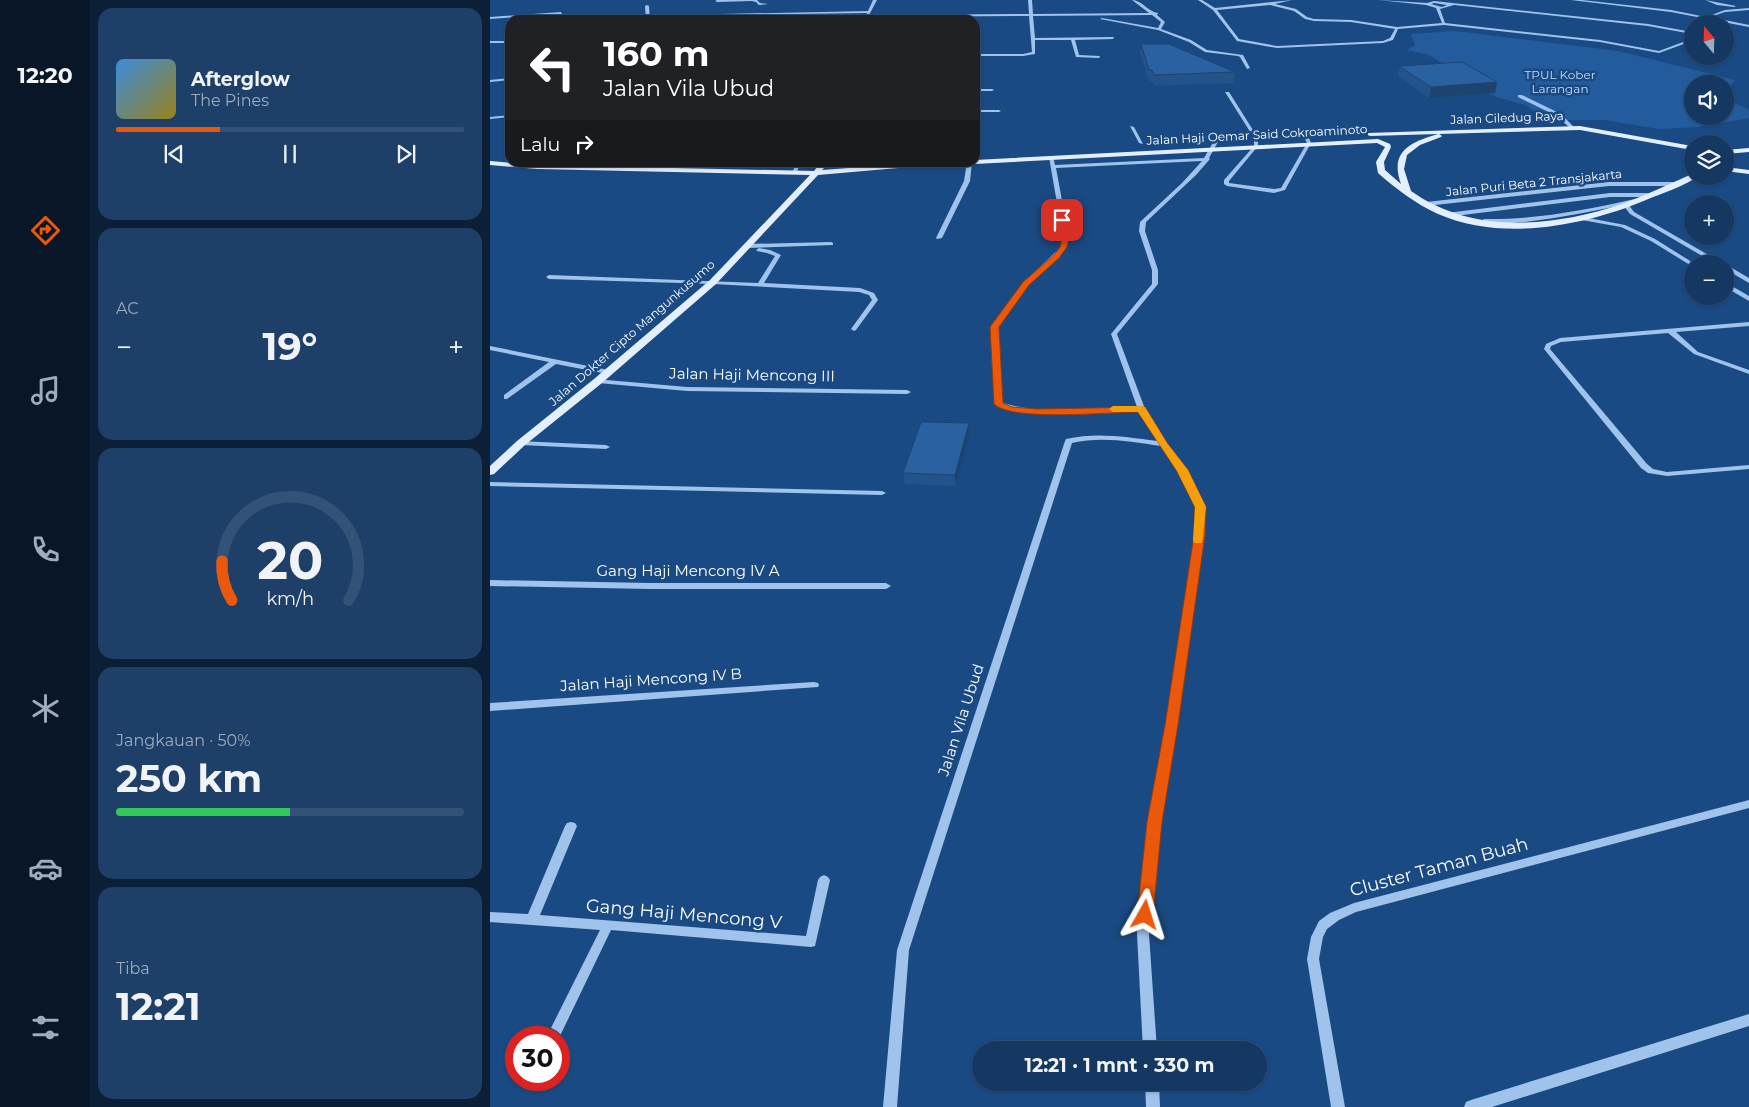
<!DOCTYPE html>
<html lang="id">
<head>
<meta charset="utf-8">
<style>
	body { margin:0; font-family:Montserrat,sans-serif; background:#1d3f68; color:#f1f3f6; height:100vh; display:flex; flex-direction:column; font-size:19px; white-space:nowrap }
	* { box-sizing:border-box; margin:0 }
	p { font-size:16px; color:#9dacbe }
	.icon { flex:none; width:28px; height:28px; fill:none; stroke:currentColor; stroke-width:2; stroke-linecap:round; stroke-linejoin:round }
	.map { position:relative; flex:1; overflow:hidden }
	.drawer { display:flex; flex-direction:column; gap:8px; padding:8px; background:#0b1f36; width:400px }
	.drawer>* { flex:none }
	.top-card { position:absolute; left:15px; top:15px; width:475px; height:152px; border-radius:15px; box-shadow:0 1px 4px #0004,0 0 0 1px #335277; background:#202124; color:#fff; overflow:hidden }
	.needle { width:32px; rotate:341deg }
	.controls { position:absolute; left:1194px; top:15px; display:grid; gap:10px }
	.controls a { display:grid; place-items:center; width:50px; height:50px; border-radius:50%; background:#143862; box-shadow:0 1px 4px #0004,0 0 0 1px #335277; font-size:25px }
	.speed { position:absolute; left:15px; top:1026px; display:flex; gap:10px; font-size:25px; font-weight:700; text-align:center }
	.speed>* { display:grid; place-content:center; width:65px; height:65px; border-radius:50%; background:#143862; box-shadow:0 1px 4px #0004,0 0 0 1px #335277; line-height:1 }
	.speed .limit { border:8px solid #d22; background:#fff; color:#111 }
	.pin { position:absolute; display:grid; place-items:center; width:42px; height:42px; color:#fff; margin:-21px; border-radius:10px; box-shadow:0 2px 8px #0006 }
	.me { position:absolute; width:55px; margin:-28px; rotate:6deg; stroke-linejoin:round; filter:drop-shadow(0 0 4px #0008) }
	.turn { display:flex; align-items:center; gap:18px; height:105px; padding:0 15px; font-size:22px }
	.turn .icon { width:65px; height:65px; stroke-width:2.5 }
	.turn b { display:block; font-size:35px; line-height:42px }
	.then { display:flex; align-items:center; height:48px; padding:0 15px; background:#0003; gap:10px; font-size:19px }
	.big { font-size:38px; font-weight:700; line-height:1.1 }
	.drawer .widget { flex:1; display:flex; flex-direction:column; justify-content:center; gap:8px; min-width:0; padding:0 18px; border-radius:15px; background:#1d3f68 }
	.drawer .dial { align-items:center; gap:0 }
	.dial svg { height:130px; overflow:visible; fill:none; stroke:#335277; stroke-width:7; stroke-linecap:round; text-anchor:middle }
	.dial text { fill:#f1f3f6; stroke:none }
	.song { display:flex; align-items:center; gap:15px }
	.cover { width:60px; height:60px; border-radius:8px; background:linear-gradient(135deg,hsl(210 70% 55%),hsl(50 70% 35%)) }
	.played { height:5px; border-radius:2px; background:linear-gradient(90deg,#ea580c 30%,#335277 30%) }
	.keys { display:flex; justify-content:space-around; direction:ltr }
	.heat { display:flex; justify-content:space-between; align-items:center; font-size:28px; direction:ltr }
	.charge { height:8px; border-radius:4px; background:linear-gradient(90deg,#34c759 50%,#335277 0) }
	.trip { position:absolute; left:482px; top:1041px; width:295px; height:50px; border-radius:25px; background:#143862; box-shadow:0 1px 4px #0004,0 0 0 1px #335277; font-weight:700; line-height:50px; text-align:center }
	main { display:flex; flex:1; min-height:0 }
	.tab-bar { display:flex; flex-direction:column; width:90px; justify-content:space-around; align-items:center; background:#081627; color:#9dacbe }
	.tab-bar .icon { width:35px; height:35px }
	.tab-bar .active { color:#ea580c }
	.tab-bar b { font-size:22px; color:#f1f3f6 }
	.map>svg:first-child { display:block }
	.green { fill:#235c9c }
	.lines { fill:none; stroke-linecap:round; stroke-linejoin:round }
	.minor { fill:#9fc3eb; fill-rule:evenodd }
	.major { fill:#e3eeff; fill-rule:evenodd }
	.wall { fill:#23538a }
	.shaded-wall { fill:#1d4471 }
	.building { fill:#2961a1; stroke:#1d4471 }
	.route { fill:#ea580c; stroke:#983908 }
	.slow { fill:#f59e0b }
	.labels { text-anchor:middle; stroke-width:5; stroke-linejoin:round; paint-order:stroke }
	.far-park-label { font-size:12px; fill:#c4ddf8; stroke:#1a4a83 }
	.far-street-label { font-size:12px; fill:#fff; stroke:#1a4a83 }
	.street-label { font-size:15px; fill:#fff; stroke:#1a4a83 }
	.near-street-label { font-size:18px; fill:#fff; stroke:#1a4a83 }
</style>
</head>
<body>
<main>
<nav class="tab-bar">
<b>12:20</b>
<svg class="icon active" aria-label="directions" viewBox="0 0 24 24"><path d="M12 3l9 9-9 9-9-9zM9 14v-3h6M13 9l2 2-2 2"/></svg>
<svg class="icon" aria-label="music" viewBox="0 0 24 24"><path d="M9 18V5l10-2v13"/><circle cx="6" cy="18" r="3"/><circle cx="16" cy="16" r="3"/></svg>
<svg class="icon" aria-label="phone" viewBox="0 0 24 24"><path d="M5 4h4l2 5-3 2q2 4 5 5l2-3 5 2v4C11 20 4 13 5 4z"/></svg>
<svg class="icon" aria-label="climate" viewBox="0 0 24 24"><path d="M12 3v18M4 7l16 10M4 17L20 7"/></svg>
<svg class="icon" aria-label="car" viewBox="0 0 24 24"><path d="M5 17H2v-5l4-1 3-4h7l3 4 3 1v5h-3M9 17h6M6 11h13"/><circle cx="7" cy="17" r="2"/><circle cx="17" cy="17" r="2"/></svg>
<svg class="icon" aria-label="filters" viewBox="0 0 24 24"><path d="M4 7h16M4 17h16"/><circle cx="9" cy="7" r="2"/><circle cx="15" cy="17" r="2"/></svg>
</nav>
<section class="drawer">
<div class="widget">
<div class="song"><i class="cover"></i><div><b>Afterglow</b><p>The Pines</p></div></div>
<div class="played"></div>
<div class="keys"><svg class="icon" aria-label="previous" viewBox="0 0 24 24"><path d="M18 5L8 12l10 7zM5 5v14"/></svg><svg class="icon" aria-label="pause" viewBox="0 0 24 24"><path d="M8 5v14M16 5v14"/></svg><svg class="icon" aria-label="next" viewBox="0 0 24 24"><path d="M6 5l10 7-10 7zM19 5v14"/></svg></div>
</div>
<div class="widget"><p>AC</p>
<div class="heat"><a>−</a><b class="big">19°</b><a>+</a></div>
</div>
<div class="widget dial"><svg viewBox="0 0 100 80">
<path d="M14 69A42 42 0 1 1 86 69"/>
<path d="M14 69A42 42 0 0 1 8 45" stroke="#ea580c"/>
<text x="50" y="56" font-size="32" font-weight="700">20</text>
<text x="50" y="72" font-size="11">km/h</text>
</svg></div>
<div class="widget"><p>Jangkauan · 50%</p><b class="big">250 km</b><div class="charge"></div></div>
<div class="widget"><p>Tiba</p><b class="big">12:21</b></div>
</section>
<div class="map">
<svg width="1259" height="1107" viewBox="0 0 1259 1107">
	<rect width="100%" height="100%" fill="#1a4a83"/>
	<path class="green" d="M965,31L1128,51L1245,80L1235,92V84H1202V116H1235V98L1259,110V118L1208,127L1170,129L1114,120H1057L1035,105L1006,97L939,55L917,50L925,45L921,34Z"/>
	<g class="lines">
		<path class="minor" d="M227,0H267L270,3L278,4L269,5L266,2L262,1L227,2L225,1Z
			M383,0H387L379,15L539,14L538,0H542L543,14L659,13L642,0C652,0 658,12 668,13L667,15L675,22L671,29L701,40L717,50L753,55L760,68L757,69L750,57L748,56L715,52L699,42L668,30L610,19L612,18L668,28L671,22L662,15L543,16L545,38L624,37L623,39L585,40L589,55L610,56L609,58L586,57L581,40H545V54L533,56H485V54H533L542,52L539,16L378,17L376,19L374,18L377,13L231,15L229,14L378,11Z
			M708,0H712L725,8L802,0L785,4L806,9L817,17L824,19L861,20L907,27L952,23L946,8L936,5L888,0L937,3L944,1L1158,24L1202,32V34L1158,26L964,5L950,9L955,23L1110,40L1169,51L1201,39H1202V41L1169,53L1110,42L954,25L908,29L903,40L893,43L787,48L747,41L723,10ZM944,3L957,5L952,7L941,4ZM780,5L804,11L815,19L824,21L861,22L905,29L900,38L893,41L787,46L749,39L727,10Z
			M1081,0H1092L1181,10L1216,17L1235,10L1259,8V10L1235,12L1220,17L1259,25V27L1181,12Z
			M1215,0L1246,6L1244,7L1227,5Z
			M157,5L159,6L160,20H156L155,6Z
			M71,12L72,14L0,19V17Z
			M0,41H20V43H0Z
			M20,78V80L0,82V80Z
			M485,89H502L504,90L502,91H485Z
			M735,92H739L768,138V146L739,181V183L784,189L791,188L817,143L814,136L816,135L818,136L821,143L795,190L784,193L737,186L734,184V180L764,146V138Z
			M1028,95H1032L1071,114L1085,128L1081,129L1067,116L1028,97Z
			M485,110H509L511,111L509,112H485Z
			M20,115V117L0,119V117Z
			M640,126L644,127L653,144L649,143Z
			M725,139L729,140L719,158L720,159L706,175L656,222L655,231L668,270V284L627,334L655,409L676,443L696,470L715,507L713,535L687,725L670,822L659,934L667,1050H653L647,934L658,822L677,725L705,535L707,507L688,470L671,446C641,442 612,436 582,443L419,950L407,1107H393L407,950L575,441L576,439C607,432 636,437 667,441L649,411C617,413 529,421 505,404L502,327L534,282L571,247L573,238L559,157L563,156L565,165L714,158ZM712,161L692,183L650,222L649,231L662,270V284L621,334L647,407C603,409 555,416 513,403L508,327L538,284L576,248L579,238L566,168Z
			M306,162H311L306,174H302Z
			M477,162H482L480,181L452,238L447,239L446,238L474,181Z
			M1119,182H1185L1188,184L1185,186H1119L936,206L933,204L936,202Z
			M1120,193H1157L1160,195L1157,197H1120L956,217L953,215L956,213Z
			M1145,199L1147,200V202L1138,204L1144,212L1234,264H1226L1140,214L1133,205C1109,210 1010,231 991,221L994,219C1045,220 1095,210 1145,199Z
			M1088,216L1135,225L1165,239L1205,264H1202V266L1200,265L1161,241L1131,227L1086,219L1085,218Z
			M341,242L343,243V245L257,248L254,246L257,244Z
			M269,248L280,250L291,255L274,283L370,288L384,293L388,300L366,330L364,331L361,329L382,300L379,295L369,292L223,284L59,279L56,277L59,275L268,283L285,256L277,253L267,251L266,250Z
			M1235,264L1259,278V283L1235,269Z
			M1235,282L1259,296V301L1235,287Z
			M1259,322V326L1186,332L1208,352L1259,370V374L1204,354L1178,333L1071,342L1061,346L1060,349L1157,464L1163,469L1177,472L1259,465V469L1177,476L1158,473L1151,468L1054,349L1056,344L1070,338Z
			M0,346L118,370L122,372L118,374L66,364L17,399H14V395L59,362L0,350Z
			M105,379L197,387L417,390L421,392L417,394L197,391L108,383H105Z
			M28,441L116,445L120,447L116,449L31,445L27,443Z
			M0,482L392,491L396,493L392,495L0,486Z
			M0,580L160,583H396L401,586L396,589H160L0,586Z
			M324,682L328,683L329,685L328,687L0,711V703Z
			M1259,800V808L866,912L849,920L837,929L833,937L829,959L855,1107H841L817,959L821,937L829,921L840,913L864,903Z
			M81,822L85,823L87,826L50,915L316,936L328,880L330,877L334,875L338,877L340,880L325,946L321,947L121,930L69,1038H56L110,930L0,922V912L38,914L75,826L77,823Z
			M1259,1014V1026L1002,1107H974L976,1102L981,1100Z
			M655,1082H669L670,1107H656Z"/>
		<path class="major" d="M1090,126L1202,146V150L1090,130L949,134L952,136L951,137L930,145L917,155L914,169L921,191C983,235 1063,227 1132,204C1156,195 1179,184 1202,174V176H1209C1194,186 1173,193 1156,200C1094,226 1012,242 948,214C926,204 906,189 888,173L886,162L895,147L887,143L485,164L482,162H485V160L888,139L900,144L901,147L894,162L895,170L911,184C899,151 921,142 948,134L880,136L878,135V133Z
			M1259,148V152L1235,154V150Z
			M0,161L47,165L324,171L331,162L338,164L332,170L438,162H477L328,175L226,284L112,383L35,445L4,474L0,475V466L27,441L104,379L220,280L320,175L47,169L0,165Z
			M1235,167L1259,170V174L1235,171Z"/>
	</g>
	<path class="wall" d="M651,44L745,72L744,83L664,86L662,81H659L650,54Z
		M909,66L1007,82L1005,93L939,98L908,76Z
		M480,433L466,486L415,484L413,473Z"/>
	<path class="shaded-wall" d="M1007,82L1005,93L939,98L941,87Z
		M479,423L480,433L466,486L465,475Z"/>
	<path class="building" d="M651,44H679L745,72L664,75L662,70H659Z
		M972,62L1007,82L941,87L909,66Z
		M431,422L479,423L465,475L413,473Z"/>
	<path class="route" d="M570,218L576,220L579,238L577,247L569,258L539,285L509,327L513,403L522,407L547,409L655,407L677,443L698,470L716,507L715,535L688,725L672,822L663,915L661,920L655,922L649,920L647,915L657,822L675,725L704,535L705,507L687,471L648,412C620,412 522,422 504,404L500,327L533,282L564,255L570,247L572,238Z"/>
	<path class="slow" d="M651,406L655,407L677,443L698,470L716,507L712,543H704L703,540L705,507L687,471L648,412H623L619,409L623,406Z"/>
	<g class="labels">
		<g class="far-park-label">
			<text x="1070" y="79">TPUL Kober<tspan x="1070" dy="14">Larangan</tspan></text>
		</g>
		<g class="far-street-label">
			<text transform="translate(1017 118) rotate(-2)" y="4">Jalan Ciledug Raya</text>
			<text transform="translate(767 135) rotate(-3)" y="4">Jalan Haji Oemar Said Cokroaminoto</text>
			<text transform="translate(1044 183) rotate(-6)" y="4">Jalan Puri Beta 2 Transjakarta</text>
			<text transform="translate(142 333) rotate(-41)" y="4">Jalan Dokter Cipto Mangunkusumo</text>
		</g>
		<g class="street-label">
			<text transform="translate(262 375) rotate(1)" y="5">Jalan Haji Mencong III</text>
			<text x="198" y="576">Gang Haji Mencong IV A</text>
			<text transform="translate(161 680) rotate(-4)" y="5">Jalan Haji Mencong IV B</text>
			<text transform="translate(471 720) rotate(-72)" y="5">Jalan Vila Ubud</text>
		</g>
		<g class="near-street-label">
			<text transform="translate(949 867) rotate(-15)" y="6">Cluster Taman Buah</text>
			<text transform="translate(194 914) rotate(5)" y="6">Gang Haji Mencong V</text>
		</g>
	</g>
</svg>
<div class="controls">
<a><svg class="needle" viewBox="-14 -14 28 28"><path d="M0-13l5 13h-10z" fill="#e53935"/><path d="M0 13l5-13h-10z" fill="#9dacbe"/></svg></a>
<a><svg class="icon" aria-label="sound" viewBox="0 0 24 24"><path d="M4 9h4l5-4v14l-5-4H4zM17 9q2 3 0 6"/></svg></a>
<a><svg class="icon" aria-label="layers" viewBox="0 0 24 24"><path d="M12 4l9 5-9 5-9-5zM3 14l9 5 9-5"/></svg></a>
<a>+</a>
<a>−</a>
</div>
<div class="speed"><div class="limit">30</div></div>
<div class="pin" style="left:572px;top:220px;background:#d93025"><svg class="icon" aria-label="arrive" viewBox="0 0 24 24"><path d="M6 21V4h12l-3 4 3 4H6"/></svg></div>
<svg class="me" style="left:655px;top:915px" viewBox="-20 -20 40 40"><path d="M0-17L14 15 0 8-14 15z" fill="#ea580c" stroke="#fff" stroke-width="4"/></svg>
<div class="trip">12:21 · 1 mnt · 330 m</div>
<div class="top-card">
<div class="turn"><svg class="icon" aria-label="left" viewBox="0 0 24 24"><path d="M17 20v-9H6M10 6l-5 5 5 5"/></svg><div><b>160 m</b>Jalan Vila Ubud</div></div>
<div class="then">Lalu<svg class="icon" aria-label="right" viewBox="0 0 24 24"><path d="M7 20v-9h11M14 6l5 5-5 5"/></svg></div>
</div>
</div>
</main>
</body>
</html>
